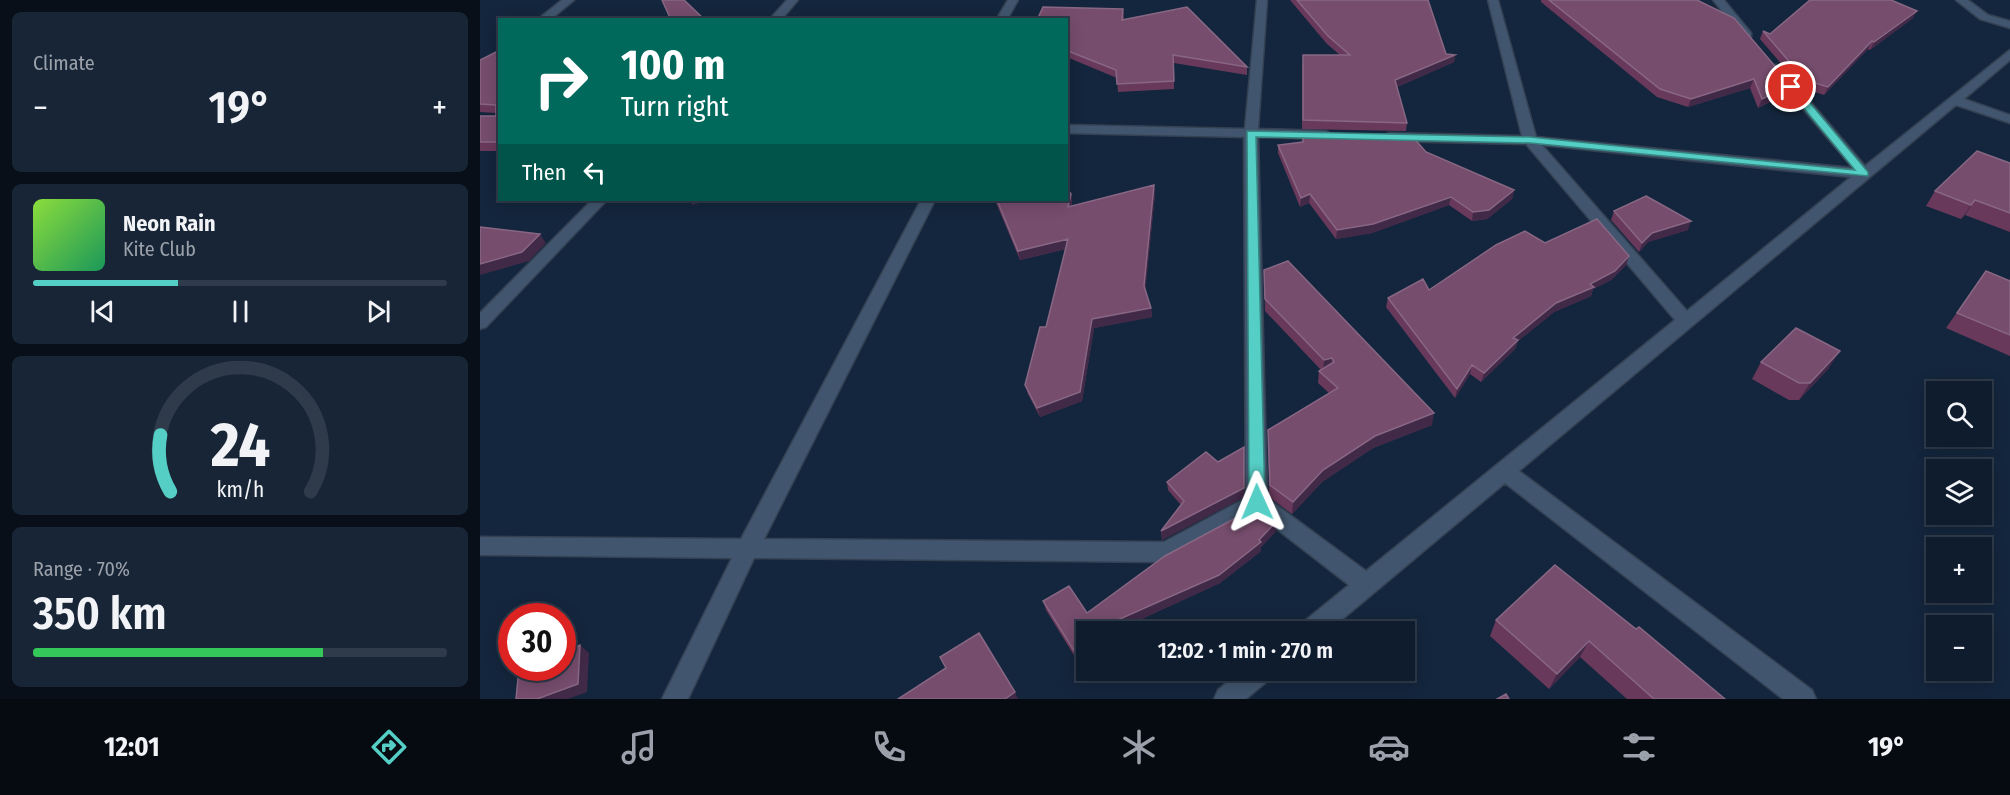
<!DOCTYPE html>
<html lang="en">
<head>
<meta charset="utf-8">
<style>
	body { margin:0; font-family:"Fira Sans Condensed",sans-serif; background:#182536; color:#f1f3f6; height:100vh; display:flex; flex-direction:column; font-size:22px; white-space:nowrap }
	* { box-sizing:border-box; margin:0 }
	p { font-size:20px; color:#9ba1aa }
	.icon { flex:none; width:33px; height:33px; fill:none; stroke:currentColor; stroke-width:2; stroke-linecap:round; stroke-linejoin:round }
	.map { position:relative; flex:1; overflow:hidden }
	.panel { display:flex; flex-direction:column; gap:12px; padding:12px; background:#080f19; width:480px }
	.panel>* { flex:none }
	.banner { position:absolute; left:18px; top:18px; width:570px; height:183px; border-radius:0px; box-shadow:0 3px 15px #0003,0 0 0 2px #2f3a4a; background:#00695c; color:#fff; overflow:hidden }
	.controls { position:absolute; left:1446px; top:381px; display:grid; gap:12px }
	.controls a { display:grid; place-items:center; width:66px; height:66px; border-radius:0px; background:#0f1c2e; box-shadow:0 3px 15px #0003,0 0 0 2px #2f3a4a; font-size:30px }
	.speed { position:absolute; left:18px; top:603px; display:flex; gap:12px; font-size:30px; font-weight:700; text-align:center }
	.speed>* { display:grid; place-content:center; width:78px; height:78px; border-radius:50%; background:#0f1c2e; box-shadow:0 3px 15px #0003,0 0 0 2px #2f3a4a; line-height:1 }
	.speed .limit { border:9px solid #d22; background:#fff; color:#111 }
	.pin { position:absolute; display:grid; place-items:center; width:51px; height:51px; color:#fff; margin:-26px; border:3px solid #fff; border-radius:50%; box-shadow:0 2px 6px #0007 }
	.me { position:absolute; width:66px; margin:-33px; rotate:359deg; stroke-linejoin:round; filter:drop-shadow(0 0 4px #0008) }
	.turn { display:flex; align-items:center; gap:21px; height:126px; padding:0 24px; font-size:27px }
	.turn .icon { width:78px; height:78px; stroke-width:2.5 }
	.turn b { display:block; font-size:42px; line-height:51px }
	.then { display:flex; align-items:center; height:57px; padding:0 24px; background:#0003; gap:12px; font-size:22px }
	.big { font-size:45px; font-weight:600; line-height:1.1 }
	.panel .tile { flex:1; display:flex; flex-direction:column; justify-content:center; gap:9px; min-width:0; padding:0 21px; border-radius:9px; background:#182536 }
	.panel .dial { align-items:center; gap:0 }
	.dial svg { height:156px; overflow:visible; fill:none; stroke:#2f3a4a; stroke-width:7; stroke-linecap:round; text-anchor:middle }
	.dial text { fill:#f1f3f6; stroke:none }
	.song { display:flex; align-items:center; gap:18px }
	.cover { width:72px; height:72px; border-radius:9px; background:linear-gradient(135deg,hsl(90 70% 55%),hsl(150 70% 35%)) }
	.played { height:6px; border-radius:3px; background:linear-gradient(90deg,#55cec5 35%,#2f3a4a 35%) }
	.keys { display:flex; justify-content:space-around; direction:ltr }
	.heat { display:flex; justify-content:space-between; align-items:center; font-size:33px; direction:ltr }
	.charge { height:9px; border-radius:4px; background:linear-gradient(90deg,#34c759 70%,#2f3a4a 0) }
	.trip { position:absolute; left:596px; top:621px; width:339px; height:60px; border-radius:0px; background:#0f1c2e; box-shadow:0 3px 15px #0003,0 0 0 2px #2f3a4a; font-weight:600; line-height:60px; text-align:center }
	.menu { display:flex; height:96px; justify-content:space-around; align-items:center; background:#060b12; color:#9ba1aa }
	.menu .icon { width:42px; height:42px }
	.menu .selected { color:#55cec5 }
	.menu b { font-size:27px; color:#f1f3f6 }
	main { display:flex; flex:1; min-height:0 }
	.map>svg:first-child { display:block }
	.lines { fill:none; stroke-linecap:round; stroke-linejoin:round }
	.minor-casing { stroke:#344153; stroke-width:3 }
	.minor { fill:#41566e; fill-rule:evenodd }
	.wall { fill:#69395b }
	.shaded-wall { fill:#412948 }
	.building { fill:#764d6d; stroke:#886784; stroke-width:1.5 }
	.route { fill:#55cec5; stroke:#378680; stroke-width:1.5 }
</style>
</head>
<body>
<main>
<section class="panel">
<div class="tile"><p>Climate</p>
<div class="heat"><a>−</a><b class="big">19°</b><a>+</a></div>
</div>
<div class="tile">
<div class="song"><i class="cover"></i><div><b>Neon Rain</b><p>Kite Club</p></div></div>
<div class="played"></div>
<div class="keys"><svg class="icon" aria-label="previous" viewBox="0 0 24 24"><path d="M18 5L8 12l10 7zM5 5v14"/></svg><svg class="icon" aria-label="pause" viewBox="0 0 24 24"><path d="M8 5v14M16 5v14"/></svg><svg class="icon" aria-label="next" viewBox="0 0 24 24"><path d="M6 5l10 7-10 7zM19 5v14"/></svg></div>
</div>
<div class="tile dial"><svg viewBox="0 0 100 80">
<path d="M14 69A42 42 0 1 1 86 69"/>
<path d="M14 69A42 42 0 0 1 9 40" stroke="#55cec5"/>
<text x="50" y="56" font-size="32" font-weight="700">24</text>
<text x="50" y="72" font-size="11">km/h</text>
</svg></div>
<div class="tile"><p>Range · 70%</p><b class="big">350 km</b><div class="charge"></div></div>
</section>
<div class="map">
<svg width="1530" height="699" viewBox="0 0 1530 699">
	<rect width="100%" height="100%" fill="#14263d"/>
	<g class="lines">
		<g class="minor-casing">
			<path id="minor" d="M82,0H94L70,20H57Z
				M307,0H318L301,20H289Z
				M528,0H538L527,20H516Z
				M777,0H787L778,129L846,131L853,135L846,139L778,137L787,498L886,571L1195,320L1046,144L909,141L902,137L909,133L1042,136L1008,0H1018L1056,137L1373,168L1291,71V65H1299L1385,166L1530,50V60L1484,99L1530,115V123L1476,105L1039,471L1332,690L1336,699H1303L1025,483L847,632H817L821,624L869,585L776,513L687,562L274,558L208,699H182L252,558L0,555V537L261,539L441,200H455L284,539L684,542L766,498L764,137L586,133V125L765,129ZM1062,145L1371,177L1207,311Z
				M1233,0H1244L1271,33V37H1263Z
				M1476,0H1488L1508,15L1530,21V28L1500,19Z
				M112,200H127L6,327L0,329V313Z
				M762,670H794L791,678L766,699H734L738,690Z"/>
		</g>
		<use href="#minor" class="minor"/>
	</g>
	<path class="wall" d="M810,0H948L966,54L975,55L974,62L917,87L927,123L926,131L822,129V63L860,55L847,44Z
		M1061,0H1217L1308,93L1278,108L1270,88L1208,107L1177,97L1061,2Z
		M643,9L644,19L767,67V75L694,63V89L638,92L637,78L589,58L586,64V20Z
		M1433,18L1390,50L1388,49L1344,95L1322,88L1280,39L1283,31L1290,34Z
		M20,50V151H0V116H16V113L0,112V60Z
		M798,145L946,152L1034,190L1032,199L1007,219L992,221L969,205L892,233L856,239L829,203L820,207L798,153Z
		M1530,163V232L1485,215L1481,219L1446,206L1455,191Z
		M674,185L675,194L665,290L671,308L672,317L614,328L602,401L560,417L548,394L545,385L566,327L586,249L540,260L515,200H586L591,194L592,203V206Z
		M1134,211L1208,230L1168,242L1159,252L1131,220Z
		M1065,243L1149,256L1146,265L1131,280L1113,289L1111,296L1074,312L1038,341L1035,349L1001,382L990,374L975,398L906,307L908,298L949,290Z
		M784,270L952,425L893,448L842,482L812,514L789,497L788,430L849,393L838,383L839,371L841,370L785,311Z
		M1506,271L1529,280L1530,279V356L1466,328Z
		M1281,362L1349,368L1319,400H1309L1272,379Z
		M687,482L764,497L682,540L681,531L701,505L688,490Z
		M796,531L781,547V551L740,583L633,632H606L603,670L566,610L563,601L607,613Z
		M1016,620L1156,629L1245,699H1147L1100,657L1069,689L1010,636Z"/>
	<path class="shaded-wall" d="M1437,11L1433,18L1390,50L1394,42Z
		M1392,41L1388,49L1344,95L1348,87Z
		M588,51L589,58L586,64V54Z
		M975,55L974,62L914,88L915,80Z
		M1274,79L1270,88L1208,107L1211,99Z
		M1311,85L1308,93L1278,108L1282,99Z
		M674,185L675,194L665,295L664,286Z
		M1034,190L1032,199L1007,219L992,221L993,212Z
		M591,194L592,203L590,215L588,207Z
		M830,194L829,203L820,207L821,198Z
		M971,197L969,205L892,233L856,239L857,230Z
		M210,200H230L212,205Z
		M1495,200L1485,215L1481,219L1491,205Z
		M1211,221L1208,230L1168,242L1159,252L1162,243L1172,233Z
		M60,234L66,243L49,261L0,275V264Z
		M588,239L590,248L540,260L538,251Z
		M1149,256L1146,265L1131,280L1113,289L1111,296L1074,312L1038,341L1035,349L1001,382L1004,373L1033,338L1076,303Z
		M671,308L672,317L614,328L602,401L560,417L557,408L612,319Z
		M1360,351L1349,368L1319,400L1330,383Z
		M852,358L851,370L843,372L844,360Z
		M992,365L990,374L975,398L977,389Z
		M954,413L952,425L893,448L842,482L812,514L813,502L843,470L895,436Z
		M764,488V497L682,540L681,531Z
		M796,522V531L781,547V551L740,583L633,632H618L617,629L779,540Z
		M1109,641L1100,657L1069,689L1077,674Z
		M100,645L109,653L107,692L88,699H57Z
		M606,659V669L603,670L601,662Z
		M535,692L538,699H525Z"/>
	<path class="building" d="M182,0H204L225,20H191Z
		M817,0H948L966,54L975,55L915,80L927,123L823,120V55H870L848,36Z
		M1069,0H1217L1254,18L1311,85L1282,99L1274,79L1211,99L1180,89Z
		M1330,0H1411L1437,11L1394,42L1392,41L1348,87L1325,80L1283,31L1290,34Z
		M563,7L643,9L642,20L707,7L767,67L693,55L694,81L637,84L636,70L588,51L586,54V20H557Z
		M20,50V142H0V116H16V105L0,104V60Z
		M823,133L931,135L946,152L1034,190L1009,210L993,212L971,197L893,224L857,230L830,194L821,198L798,145L823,142Z
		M1497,151L1530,163V213L1495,200L1491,205L1455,191Z
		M674,185L664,286L671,308L612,319L600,392L557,408L545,385L560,327H566L588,239L538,251L517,200H586V187L591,194L588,207Z
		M1166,196L1211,221L1172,233L1162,243L1134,211Z
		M1117,219L1149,256L1135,271L1110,284L1114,287L1076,303L1033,338L1038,340L1004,373L992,365L977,389L908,298L943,279L949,290L1016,245L1045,231L1065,243Z
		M0,227L60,234L42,252L0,264Z
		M808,261L954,413L895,436L843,470L813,502L790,485L788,430L858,388L839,371L854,362L852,358L844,360L785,299L784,270Z
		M1506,271L1530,281V335L1477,313Z
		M1316,328L1360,351L1330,383H1319L1281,362Z
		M764,447V488L681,531L704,501L687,482L726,452L738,462Z
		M776,507L796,522L779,540L781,542L739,575L617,629L619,632H606V659L601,662L563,601L589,586L607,613L685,556Z
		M1075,565L1156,629L1159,627L1245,699H1174L1109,641L1077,674L1016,620Z
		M499,633L535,692L525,699H418L466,668L460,657Z
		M100,645L98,684L57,699H36L39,668H82V652Z
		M1026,694L1029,699H1017Z"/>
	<path class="route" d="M1308,85H1315L1388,172V176L1050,143L776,137L785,502L783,507H772L769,502L767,131L1050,137L1375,170L1308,89Z"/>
</svg>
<div class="controls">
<a><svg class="icon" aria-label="search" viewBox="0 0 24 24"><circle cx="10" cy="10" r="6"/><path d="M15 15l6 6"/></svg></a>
<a><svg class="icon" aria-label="layers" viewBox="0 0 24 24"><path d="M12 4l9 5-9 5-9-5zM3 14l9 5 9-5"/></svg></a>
<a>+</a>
<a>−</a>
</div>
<div class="speed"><div class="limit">30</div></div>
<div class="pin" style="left:1311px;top:87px;background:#d93025"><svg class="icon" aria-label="arrive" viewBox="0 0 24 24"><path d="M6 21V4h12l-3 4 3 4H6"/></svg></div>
<svg class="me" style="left:777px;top:502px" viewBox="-20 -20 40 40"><path d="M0-17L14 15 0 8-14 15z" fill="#55cec5" stroke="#fff" stroke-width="4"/></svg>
<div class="trip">12:02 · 1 min · 270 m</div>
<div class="banner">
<div class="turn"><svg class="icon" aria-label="right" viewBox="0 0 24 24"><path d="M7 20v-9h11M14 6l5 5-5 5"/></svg><div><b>100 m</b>Turn right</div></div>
<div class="then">Then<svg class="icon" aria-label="left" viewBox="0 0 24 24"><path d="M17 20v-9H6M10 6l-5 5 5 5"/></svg></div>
</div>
</div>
</main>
<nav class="menu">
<b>12:01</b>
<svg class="icon selected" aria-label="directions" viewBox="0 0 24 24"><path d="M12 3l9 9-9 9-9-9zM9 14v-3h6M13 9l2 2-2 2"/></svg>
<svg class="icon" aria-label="music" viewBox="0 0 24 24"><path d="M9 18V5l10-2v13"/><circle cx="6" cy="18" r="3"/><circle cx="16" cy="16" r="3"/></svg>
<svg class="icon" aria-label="phone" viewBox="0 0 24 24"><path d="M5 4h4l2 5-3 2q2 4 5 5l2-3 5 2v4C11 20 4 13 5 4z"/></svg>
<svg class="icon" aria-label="climate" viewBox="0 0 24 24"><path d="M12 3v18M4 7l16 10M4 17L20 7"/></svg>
<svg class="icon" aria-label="car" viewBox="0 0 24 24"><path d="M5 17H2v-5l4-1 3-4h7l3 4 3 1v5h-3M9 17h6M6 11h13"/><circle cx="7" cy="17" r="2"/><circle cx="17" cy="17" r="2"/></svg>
<svg class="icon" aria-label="filters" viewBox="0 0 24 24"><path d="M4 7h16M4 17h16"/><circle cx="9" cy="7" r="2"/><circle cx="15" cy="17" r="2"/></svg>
<b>19°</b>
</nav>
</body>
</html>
